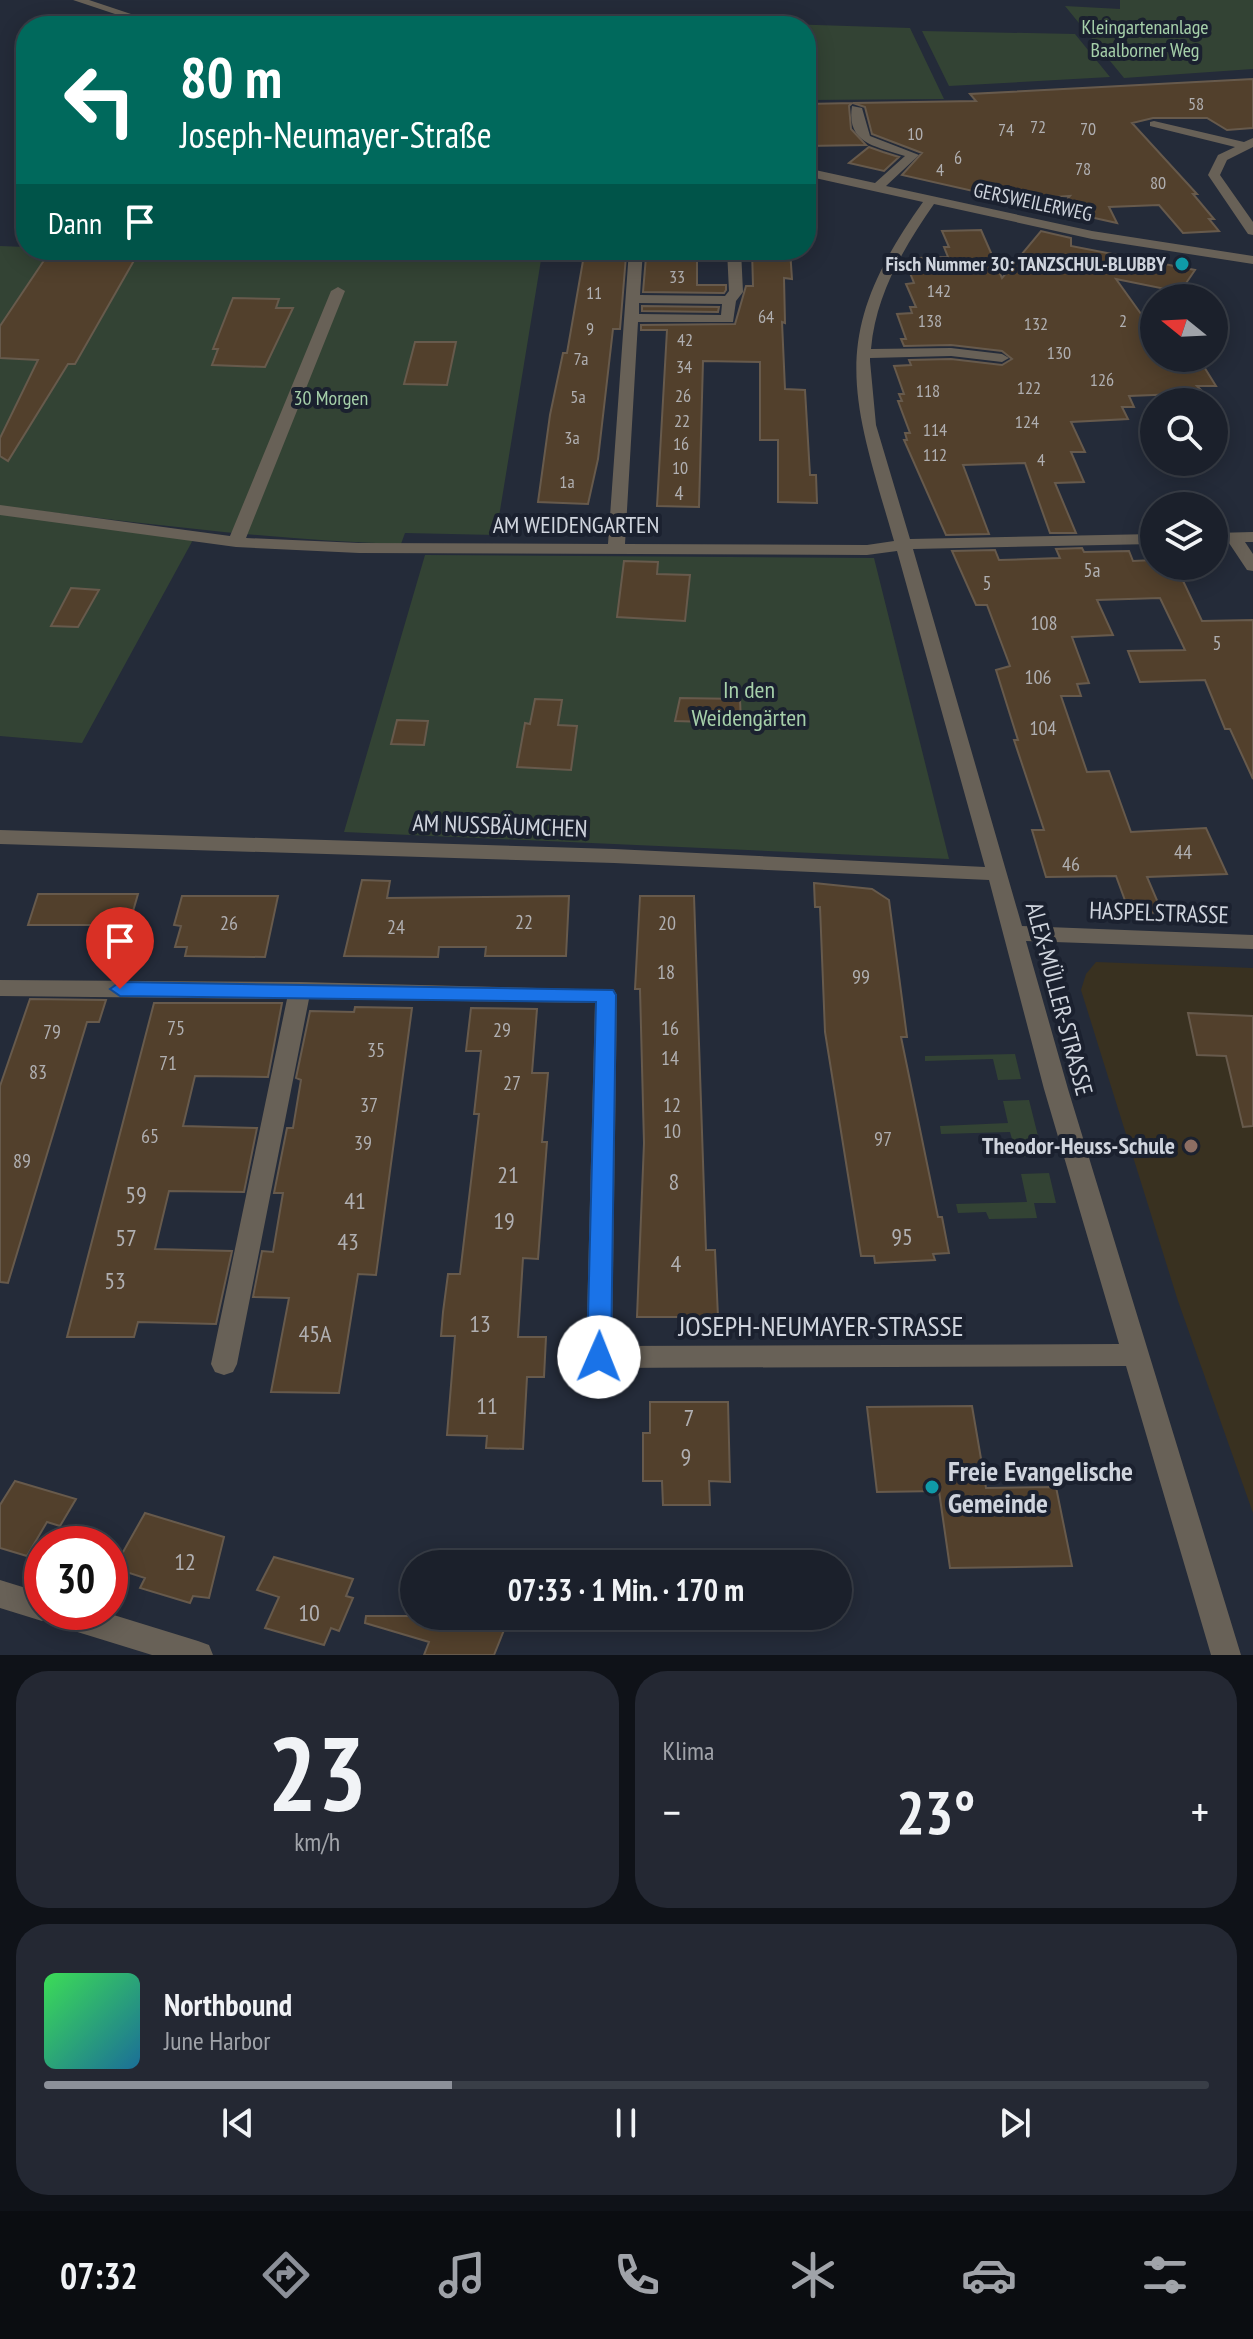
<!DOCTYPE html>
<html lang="de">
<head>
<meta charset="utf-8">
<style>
	body { margin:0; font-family:"PT Sans Narrow",sans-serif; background:#242833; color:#f1f3f6; height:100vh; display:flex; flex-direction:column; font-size:30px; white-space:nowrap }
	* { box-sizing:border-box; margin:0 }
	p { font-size:26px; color:#a0a3a9 }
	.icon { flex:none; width:44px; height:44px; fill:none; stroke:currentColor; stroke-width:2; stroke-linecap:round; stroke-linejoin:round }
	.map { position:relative; height:1655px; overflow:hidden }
	.details { display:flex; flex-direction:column; gap:16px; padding:16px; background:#0f1218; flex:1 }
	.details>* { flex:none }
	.top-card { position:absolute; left:16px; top:16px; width:800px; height:244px; border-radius:32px; box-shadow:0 4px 20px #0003,0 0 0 2px #393e47; background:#00695c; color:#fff; overflow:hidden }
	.needle { width:52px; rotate:288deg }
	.fabs { position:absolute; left:1140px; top:284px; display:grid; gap:16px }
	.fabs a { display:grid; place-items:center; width:88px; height:88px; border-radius:50%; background:#1b202b; box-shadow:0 4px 20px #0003,0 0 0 2px #393e47; font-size:40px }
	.speed { position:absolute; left:24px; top:1526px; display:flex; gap:16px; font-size:40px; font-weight:700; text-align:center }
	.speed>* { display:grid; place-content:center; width:104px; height:104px; border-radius:50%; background:#1b202b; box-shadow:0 4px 20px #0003,0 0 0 2px #393e47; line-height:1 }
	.speed .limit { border:12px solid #d22; background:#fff; color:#111 }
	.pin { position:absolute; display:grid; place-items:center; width:68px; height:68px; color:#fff; margin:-82px -34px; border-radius:50% 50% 50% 0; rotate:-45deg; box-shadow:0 0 8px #0007 }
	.pin .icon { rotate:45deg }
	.me { position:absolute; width:88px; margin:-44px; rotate:1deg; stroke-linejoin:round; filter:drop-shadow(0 0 6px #0008) }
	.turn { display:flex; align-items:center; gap:28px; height:168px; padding:0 32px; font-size:36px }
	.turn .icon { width:104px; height:104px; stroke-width:2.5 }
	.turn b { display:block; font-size:56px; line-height:68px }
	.then { display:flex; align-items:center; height:76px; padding:0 32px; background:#0003; gap:16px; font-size:30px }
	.big { font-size:60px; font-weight:700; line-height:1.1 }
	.details .widget { flex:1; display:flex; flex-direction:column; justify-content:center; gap:12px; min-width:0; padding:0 28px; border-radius:32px; background:#242833 }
	.details .dial { align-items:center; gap:0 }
	.dial b { font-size:104px; line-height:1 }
	.song { display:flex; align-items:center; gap:24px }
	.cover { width:96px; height:96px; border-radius:12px; background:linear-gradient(135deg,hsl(130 70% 55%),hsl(200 70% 35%)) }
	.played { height:8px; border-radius:4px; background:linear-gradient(90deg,#8c9099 35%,#393e47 35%) }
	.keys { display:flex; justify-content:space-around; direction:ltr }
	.heat { display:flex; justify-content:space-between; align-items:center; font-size:44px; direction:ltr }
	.details .tiles { flex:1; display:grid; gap:16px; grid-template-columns:1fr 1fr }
	.widget:last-child { grid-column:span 2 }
	.trip { position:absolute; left:400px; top:1550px; width:452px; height:80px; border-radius:40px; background:#1b202b; box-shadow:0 4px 20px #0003,0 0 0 2px #393e47; font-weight:700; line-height:80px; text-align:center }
	.menu { display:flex; height:128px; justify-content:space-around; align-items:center; background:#0b0d11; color:#a0a3a9 }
	.menu .icon { width:56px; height:56px }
	.menu .current { color:#8c9099 }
	.menu b { font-size:36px; color:#f1f3f6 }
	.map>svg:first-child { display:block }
	.education { fill:#393120 }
	.green { fill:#334334 }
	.building { fill:#52402c; stroke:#675a4c; stroke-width:2 }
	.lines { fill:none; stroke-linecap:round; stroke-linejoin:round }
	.minor { fill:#686157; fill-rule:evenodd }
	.route { fill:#1a73e8; stroke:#114b97; stroke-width:2 }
	.culture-dot { fill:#0f9aa8; stroke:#1b212f; stroke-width:3 }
	.education-dot { fill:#8d6e63; stroke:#1b212f; stroke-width:3 }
	.labels { text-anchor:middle; stroke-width:8; stroke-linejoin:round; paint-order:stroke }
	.far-number-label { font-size:18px; fill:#b0afb1 }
	.far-park-label { font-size:20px; fill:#a6d0aa; stroke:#1b212f }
	.far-street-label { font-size:20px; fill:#cfd4dd; stroke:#1b212f }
	.far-poi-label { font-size:20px; font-weight:bold; fill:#cfd4dd; stroke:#1b212f; text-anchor:end }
	.number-label { font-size:20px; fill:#b0afb1 }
	.street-label { font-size:24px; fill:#cfd4dd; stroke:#1b212f }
	.park-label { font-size:24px; fill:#a6d0aa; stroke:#1b212f }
	.poi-label { font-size:24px; font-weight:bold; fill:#cfd4dd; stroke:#1b212f; text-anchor:end }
	.near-number-label { font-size:24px; fill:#b0afb1 }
	.near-street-label { font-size:28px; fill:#cfd4dd; stroke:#1b212f }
	.near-poi-label { font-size:28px; font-weight:bold; fill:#cfd4dd; stroke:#1b212f; text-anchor:start }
</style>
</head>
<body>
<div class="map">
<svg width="1253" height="1655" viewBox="0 0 1253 1655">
	<rect width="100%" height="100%" fill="#242b39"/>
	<path class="education" d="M1096,962L1253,968V1513L1178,1301L1081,990L1086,974Z"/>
	<path class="green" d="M1120,0H1253V69L1124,78L1065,6L1120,9Z
		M757,23L910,28L944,99L806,100V26Z
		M922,31L1075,34L1110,77L949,86Z
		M0,246L26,247V250L541,260L496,535L405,533L401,544C266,540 134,522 0,506Z
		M0,514L194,538L82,743L0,736Z
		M425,555L874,558L949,859L344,832Z
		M1015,1054L1021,1079L998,1080L993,1059L925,1061V1056Z
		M1029,1100L1043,1156L1017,1157L1010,1132L941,1134L940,1126L1008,1123L1003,1101Z
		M1049,1173L1056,1203H1034L1037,1218L989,1219L986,1212L958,1213L956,1204L1027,1202L1021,1174Z"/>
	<path class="building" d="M1253,79V128L1227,130L1207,118H1153L1132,123L1197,194H1193L1214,219H1209L1219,231L1183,233L1159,205L1109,207L1117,223L1058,210L1070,196L1013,200L902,175L922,153L872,134L865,107L853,103L976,101L970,94Z
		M852,103L849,106L851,129L866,145L806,146V104Z
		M869,147L883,152L899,157L884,171L849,163Z
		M981,230L1002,278L1041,231L1071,238V246L1195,270L1180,292L1116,279L1154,332V358H1173L1177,363L1201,362L1216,386H1197L1204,393L1129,396L1134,407H1122L1128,419L1071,422L1085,452H1071L1084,482L1055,483L1076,533H1050L1025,463L963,465L989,534L946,535L904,440H907L905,433H910L898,401H902L899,394H904L894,366L911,365L909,360L951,359L1002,365L1012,359L1002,351L951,345L904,346L901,339H906L897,314L912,313L910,307H916L906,284L914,283L910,273H927L920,258L948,257L944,247H949L942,231Z
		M660,250H697V285H726V290L724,293L643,292L646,257H659Z
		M752,250H790L792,279L784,278L785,323L782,322L785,389L805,390L810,475H816L817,503L778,502V440H760V362L703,361L699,507L657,506L667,330H641V325L735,324L746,286H753Z
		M584,255L626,256L620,329H613L598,459L588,504L538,502L550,415L563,353H567Z
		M47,256L136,257L75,364H68L8,461L0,456V438L38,360L0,358V326Z
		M233,298L279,299L276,308H293L265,367L212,365L218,349H213Z
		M642,306L719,307L718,312L642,311Z
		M415,342H456L447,385L404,384Z
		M1082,548L1084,552L1129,551L1133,561L1154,560V566H1176L1202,621L1253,620V779L1230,729H1225L1205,680L1140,682L1128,651L1185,650L1160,598L1097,600L1113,635L1072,637L1089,683L1077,684L1081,696H1061L1087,772L1109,771L1131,832L1206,828L1227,874L1147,877L1162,912L1130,914L1116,876L1046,877L1032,830H1044L1014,740H1018L996,670L1010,666L987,605H976L952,551L995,550L999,560L1060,558L1056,549Z
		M624,561L658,562L657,574L690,575L685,621L617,617Z
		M71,588L99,590L78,627L51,626Z
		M680,698L740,699L741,723L675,721Z
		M535,699L562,700L558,725L577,726L571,770L517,767L525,723L530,724Z
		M397,720L428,721L424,745L391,744Z
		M362,880L390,881L387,898L569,896L566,956H485L486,947H439L438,957L344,956Z
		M814,883L872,889L889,900L907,1037H901L938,1217H942L949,1253L933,1254L935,1260L875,1263L874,1256H861L825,1032L820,907H815Z
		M38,894H138L129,925H28Z
		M182,896H278L265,957L185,956L187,947H175L181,926L174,925Z
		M640,896H694L706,1250H715L718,1317H637L644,1143L640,989H635Z
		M30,999L106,1000L99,1022H87L8,1283L0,1282V1086Z
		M154,1003H282L268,1077L195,1076L183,1126L257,1128L244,1192L169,1191L155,1249L232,1251L216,1324L138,1322L134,1337H67Z
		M355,1007L412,1008L376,1275L358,1274L339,1393L271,1392L289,1298L253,1297L262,1251L273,1252L283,1193H274L287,1128H293L301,1080L296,1078L310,1011L354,1012Z
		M471,1008L537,1009L532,1073H548L542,1142H547L538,1259L523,1258L518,1337H546L544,1377H527L523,1449L486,1448L487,1436L447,1435L455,1336H441L443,1312L448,1274H460L479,1114H474L481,1051H466Z
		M1188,1013L1253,1016V1126L1243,1127L1226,1056L1197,1055Z
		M650,1402H728L730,1482L709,1481L710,1505H663L662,1481H643V1433H650Z
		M972,1406L986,1488L1056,1487L1072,1566L950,1568L939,1491L877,1492L867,1407Z
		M15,1481L76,1499L60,1526L47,1522L27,1556L0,1548V1505Z
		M145,1513L224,1537L209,1598L193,1596L190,1603L140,1588L145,1578L114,1568Z
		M274,1557L353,1579L346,1596L353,1598L339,1631L331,1628L324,1645L265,1628L279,1597L257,1590Z
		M366,1616H478L506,1625L494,1655H424L429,1642L365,1623Z"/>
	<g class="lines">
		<path class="minor" d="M73,0H89L167,26H151Z
			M852,106L862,108L870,136L919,155L886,186L1092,231L1253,256V264L1092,239L934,204C903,249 876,294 871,349L951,348L1002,354L1009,358L1002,362L951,356L870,358V361L876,425L910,539L1154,534V544L913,549L1022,926L1253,935V949L1026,941L1068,1089L1241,1655H1211L1126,1366L599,1368L590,1365L586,1357L595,1003L309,999L237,1364L233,1372L224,1375L215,1372L211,1364L287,999L0,996V980L300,982L614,990L617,995L612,1346L1119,1344L1044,1089L989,880L614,863L0,844V830L614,849L985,867L897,551L867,555L359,553L236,547L0,515V505L230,536L331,291L338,287L345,291L246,538L359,543L608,544L629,250H643L640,295L725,296L729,291L727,250H741L743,292L736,301L733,322H638L625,544L867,545L894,541C851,394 827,336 923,202L806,176V168L875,183L905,156C876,146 846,144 852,106ZM639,303L722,304L721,315L639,314Z
			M1154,121L1244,142L1253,138V147L1227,160L1220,175L1253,222V235L1248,234L1208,175L1218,155L1235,147L1150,126V122Z
			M1253,532V542H1245L1253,554V571L1247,570L1229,543H1214V533Z
			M0,1580L42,1593V1612H104L198,1641L209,1645L213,1655H152L58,1626L46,1619L42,1621L0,1608Z"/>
	</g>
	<path class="route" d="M120,982L613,990L616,995L611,1357L607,1364L599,1367L590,1364L587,1357L596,1002L120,996L110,989Z"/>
	<g class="culture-dot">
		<circle cx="1182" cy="264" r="8"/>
		<circle cx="932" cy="1487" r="8"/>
	</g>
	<circle class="education-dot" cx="1191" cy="1146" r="8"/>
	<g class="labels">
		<g class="far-number-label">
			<text x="1196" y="110">58</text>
			<text x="1038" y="133">72</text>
			<text x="1088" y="135">70</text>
			<text x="1006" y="136">74</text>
			<text x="915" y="140">10</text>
			<text x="958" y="164">6</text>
			<text x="1083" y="175">78</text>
			<text x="940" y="176">4</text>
			<text x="1158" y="189">80</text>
			<text x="677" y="283">33</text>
			<text x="939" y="297">142</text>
			<text x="594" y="299">11</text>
			<text x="766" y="323">64</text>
			<text x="930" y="327">138</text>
			<text x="1123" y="327">2</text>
			<text x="1036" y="330">132</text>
			<text x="590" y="335">9</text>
			<text x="685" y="346">42</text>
			<text x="1059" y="359">130</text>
			<text x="581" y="365">7a</text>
			<text x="684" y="373">34</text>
			<text x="1102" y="386">126</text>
			<text x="1029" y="394">122</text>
			<text x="928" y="397">118</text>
			<text x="683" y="402">26</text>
			<text x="578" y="403">5a</text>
			<text x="682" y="427">22</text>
			<text x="1027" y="428">124</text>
			<text x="935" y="436">114</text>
			<text x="572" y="444">3a</text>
			<text x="681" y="450">16</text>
			<text x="935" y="461">112</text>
			<text x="1041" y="466">4</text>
			<text x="680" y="474">10</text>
			<text x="567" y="488">1a</text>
		</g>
		<g class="far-park-label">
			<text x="1145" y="34">Kleingartenanlage<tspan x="1145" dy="23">Baalborner Weg</tspan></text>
			<text x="331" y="405">30 Morgen</text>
		</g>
		<g class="far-street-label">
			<text transform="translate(1033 202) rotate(12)" y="7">GERSWEILERWEG</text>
		</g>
		<g class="far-poi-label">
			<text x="1166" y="271">Fisch Nummer 30: TANZSCHUL-BLUBBY</text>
		</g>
		<g class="number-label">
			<text x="679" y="500">4</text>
			<text x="1092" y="577">5a</text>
			<text x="987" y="590">5</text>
			<text x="1044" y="630">108</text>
			<text x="1217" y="650">5</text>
			<text x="1038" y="684">106</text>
			<text x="1043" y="735">104</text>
			<text x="1183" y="859">44</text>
			<text x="1071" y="871">46</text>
			<text x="524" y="929">22</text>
			<text x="229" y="930">26</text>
			<text x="667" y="930">20</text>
			<text x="396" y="934">24</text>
			<text x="666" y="979">18</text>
			<text x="861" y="984">99</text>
			<text x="176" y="1035">75</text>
			<text x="670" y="1035">16</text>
			<text x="502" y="1037">29</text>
			<text x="52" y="1039">79</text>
			<text x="376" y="1057">35</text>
			<text x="670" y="1065">14</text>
			<text x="168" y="1070">71</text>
			<text x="38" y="1079">83</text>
			<text x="512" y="1090">27</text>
			<text x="369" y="1112">37</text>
			<text x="672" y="1112">12</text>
			<text x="672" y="1138">10</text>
			<text x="150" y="1143">65</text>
			<text x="883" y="1146">97</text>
			<text x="363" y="1150">39</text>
			<text x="22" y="1168">89</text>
		</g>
		<g class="street-label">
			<text x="576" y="533">AM WEIDENGARTEN</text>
			<text transform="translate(500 826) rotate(2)" y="8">AM NUSSBÄUMCHEN</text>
			<text transform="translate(1159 913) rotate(2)" y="8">HASPELSTRASSE</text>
			<text transform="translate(1059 999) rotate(75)" y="8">ALEX-MÜLLER-STRASSE</text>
		</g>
		<g class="park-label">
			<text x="749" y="698">In den<tspan x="749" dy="28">Weidengärten</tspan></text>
		</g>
		<g class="poi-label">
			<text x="1175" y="1154">Theodor-Heuss-Schule</text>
		</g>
		<g class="near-number-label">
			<text x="508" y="1183">21</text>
			<text x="674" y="1190">8</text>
			<text x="136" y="1203">59</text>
			<text x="355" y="1209">41</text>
			<text x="504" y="1229">19</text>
			<text x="902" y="1245">95</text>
			<text x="126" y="1246">57</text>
			<text x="348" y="1250">43</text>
			<text x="676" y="1272">4</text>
			<text x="115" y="1289">53</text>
			<text x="480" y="1332">13</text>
			<text x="315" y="1342">45A</text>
			<text x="487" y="1414">11</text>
			<text x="689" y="1426">7</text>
			<text x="686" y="1465">9</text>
			<text x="185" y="1570">12</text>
			<text x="309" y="1621">10</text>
		</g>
		<g class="near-street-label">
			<text x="821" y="1336">JOSEPH-NEUMAYER-STRASSE</text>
		</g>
		<g class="near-poi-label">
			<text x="948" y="1481">Freie Evangelische<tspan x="948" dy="32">Gemeinde</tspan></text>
		</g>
	</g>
</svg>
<div class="fabs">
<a><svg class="needle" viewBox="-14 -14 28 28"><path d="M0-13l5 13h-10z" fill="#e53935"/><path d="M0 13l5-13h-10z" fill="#a0a3a9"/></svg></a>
<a><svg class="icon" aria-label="search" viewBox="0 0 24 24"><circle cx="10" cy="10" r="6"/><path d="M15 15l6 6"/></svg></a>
<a><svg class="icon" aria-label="layers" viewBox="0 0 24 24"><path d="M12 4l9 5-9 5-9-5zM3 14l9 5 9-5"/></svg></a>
</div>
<div class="speed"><div class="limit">30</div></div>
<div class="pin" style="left:120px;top:989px;background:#d93025"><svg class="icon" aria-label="arrive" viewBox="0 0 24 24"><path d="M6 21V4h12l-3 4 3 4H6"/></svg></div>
<svg class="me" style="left:599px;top:1357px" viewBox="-20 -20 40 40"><circle r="19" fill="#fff"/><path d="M0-13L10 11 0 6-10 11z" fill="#1a73e8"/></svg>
<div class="trip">07:33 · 1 Min. · 170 m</div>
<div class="top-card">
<div class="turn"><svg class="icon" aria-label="left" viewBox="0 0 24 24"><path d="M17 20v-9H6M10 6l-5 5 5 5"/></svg><div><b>80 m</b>Joseph-Neumayer-Straße</div></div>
<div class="then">Dann<svg class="icon" aria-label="arrive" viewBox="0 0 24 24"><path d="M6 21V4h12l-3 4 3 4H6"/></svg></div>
</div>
</div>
<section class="details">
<div class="tiles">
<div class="widget dial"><b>23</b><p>km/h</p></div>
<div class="widget"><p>Klima</p>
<div class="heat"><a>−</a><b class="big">23°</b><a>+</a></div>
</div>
<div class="widget">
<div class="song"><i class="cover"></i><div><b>Northbound</b><p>June Harbor</p></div></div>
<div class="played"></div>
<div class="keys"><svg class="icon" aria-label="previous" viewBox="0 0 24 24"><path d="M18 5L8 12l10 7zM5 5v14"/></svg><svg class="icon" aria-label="pause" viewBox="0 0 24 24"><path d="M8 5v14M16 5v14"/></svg><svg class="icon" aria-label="next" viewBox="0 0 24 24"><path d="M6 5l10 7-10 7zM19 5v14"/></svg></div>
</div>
</div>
</section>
<nav class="menu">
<b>07:32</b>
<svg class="icon current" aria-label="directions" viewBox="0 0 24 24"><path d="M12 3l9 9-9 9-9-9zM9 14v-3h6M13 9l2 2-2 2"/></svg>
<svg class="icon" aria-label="music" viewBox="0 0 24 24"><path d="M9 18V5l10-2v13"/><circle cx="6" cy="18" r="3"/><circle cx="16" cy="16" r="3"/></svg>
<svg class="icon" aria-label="phone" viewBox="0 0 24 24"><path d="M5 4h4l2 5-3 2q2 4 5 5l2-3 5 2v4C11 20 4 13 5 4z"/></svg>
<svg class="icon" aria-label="climate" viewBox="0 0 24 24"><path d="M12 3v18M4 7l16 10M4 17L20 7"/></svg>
<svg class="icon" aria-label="car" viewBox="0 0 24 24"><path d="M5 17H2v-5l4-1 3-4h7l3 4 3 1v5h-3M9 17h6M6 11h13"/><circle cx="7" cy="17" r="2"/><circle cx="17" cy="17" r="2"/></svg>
<svg class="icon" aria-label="filters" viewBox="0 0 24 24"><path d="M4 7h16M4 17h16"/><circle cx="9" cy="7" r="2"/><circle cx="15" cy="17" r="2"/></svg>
</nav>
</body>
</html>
